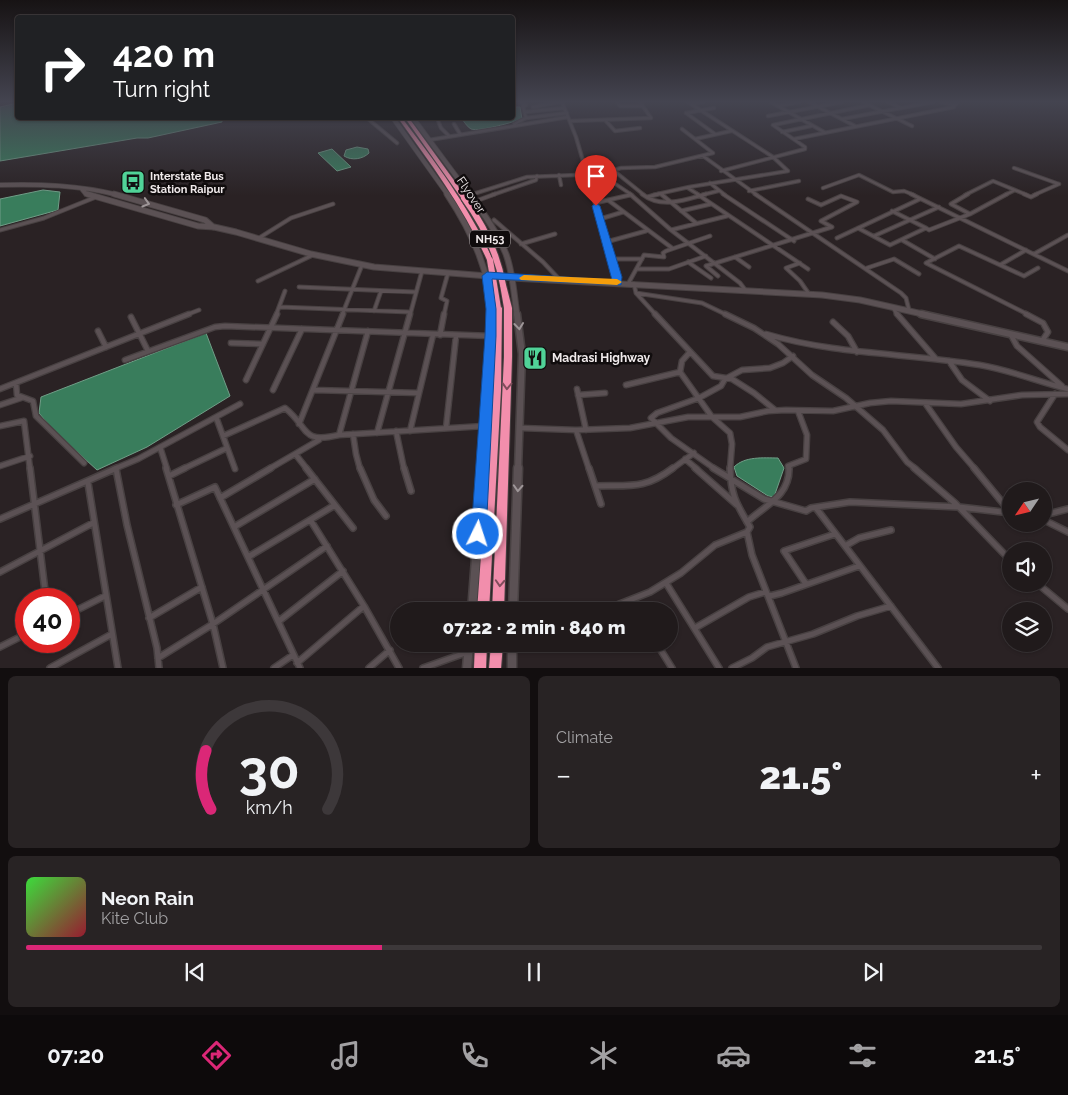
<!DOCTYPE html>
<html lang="en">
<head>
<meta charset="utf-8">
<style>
	body { margin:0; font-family:Raleway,sans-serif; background:#282324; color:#f1f3f6; height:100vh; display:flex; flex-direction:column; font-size:19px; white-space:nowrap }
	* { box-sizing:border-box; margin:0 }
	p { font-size:16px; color:#a2a1a3 }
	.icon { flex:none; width:28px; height:28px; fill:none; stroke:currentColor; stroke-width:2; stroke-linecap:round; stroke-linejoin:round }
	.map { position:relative; height:668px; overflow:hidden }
	.panel { display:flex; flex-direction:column; gap:8px; padding:8px; background:#120e0f; flex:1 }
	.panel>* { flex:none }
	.top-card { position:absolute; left:15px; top:15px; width:500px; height:105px; border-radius:5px; box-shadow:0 1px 4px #0004,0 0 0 1px #3d383a; background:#202124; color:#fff; overflow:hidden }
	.needle { width:32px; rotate:235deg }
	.fabs { position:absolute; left:1002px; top:482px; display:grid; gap:10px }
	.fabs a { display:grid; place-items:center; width:50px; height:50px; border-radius:50%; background:#201a1b; box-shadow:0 1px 4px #0004,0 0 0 1px #3d383a; font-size:25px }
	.speed { position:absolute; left:15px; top:588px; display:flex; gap:10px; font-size:25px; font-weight:700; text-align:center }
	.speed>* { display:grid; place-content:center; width:65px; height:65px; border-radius:50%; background:#201a1b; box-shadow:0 1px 4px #0004,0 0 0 1px #3d383a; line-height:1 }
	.speed .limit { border:8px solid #d22; background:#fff; color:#111 }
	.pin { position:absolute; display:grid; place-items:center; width:42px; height:42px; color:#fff; margin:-51px -21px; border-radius:50% 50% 50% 0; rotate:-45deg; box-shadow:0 0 5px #0007 }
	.pin .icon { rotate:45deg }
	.me { position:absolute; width:55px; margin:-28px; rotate:4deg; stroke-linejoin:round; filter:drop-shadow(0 0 4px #0008) }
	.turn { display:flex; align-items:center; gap:18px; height:105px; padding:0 15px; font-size:22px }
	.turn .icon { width:65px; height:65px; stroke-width:2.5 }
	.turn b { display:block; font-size:35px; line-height:42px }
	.big { font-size:38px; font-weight:800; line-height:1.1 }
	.panel .widget { flex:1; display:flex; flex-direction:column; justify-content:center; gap:8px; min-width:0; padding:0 18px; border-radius:8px; background:#282324 }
	.panel .dial { align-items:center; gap:0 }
	.dial svg { height:130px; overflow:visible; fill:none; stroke:#3d383a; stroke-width:7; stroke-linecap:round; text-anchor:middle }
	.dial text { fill:#f1f3f6; stroke:none }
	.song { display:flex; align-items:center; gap:15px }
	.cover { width:60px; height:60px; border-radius:8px; background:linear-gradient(135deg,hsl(120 70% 55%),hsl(350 70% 35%)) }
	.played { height:5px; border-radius:2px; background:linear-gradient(90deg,#db2777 35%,#3d383a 35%) }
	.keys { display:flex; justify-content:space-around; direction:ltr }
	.heat { display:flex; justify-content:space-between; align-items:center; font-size:28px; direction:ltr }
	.panel .tiles { flex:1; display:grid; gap:8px; grid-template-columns:1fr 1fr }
	.widget:last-child { grid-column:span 2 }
	.trip { position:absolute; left:390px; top:602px; width:288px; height:50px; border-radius:25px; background:#201a1b; box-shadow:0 1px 4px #0004,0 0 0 1px #3d383a; font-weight:800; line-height:50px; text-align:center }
	.tabs { display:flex; height:80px; justify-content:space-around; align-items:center; background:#0d0a0b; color:#a2a1a3 }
	.tabs .icon { width:35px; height:35px }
	.tabs .selected { color:#db2777 }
	.tabs b { font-size:22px; color:#f1f3f6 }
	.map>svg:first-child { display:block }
	.water { fill:#397d5c; stroke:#709e87 }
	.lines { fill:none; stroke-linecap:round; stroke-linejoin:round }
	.street-far3-casing { stroke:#484142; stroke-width:4.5 }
	.street-far2-casing { stroke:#484142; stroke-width:5 }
	.street-far1-casing { stroke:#484142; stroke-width:7 }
	.street-casing { stroke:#484142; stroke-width:8 }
	.secondary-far3-casing { stroke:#484142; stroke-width:5.5 }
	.secondary-far2-casing { stroke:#484142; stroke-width:7 }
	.secondary-far1-casing { stroke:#484142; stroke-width:9 }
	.secondary-casing { stroke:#484142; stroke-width:11 }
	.highway-casing { stroke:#484142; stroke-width:2 }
	.street-far3 { stroke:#5b5154; stroke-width:2.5 }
	.street-far2 { stroke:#5b5154; stroke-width:3 }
	.street-far1 { stroke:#5b5154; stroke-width:4.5 }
	.street { stroke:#5b5154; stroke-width:5 }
	.secondary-far3 { stroke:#5b5154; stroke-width:4 }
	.secondary-far2 { stroke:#5b5154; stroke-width:5 }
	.secondary-far1 { stroke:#5b5154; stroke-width:6 }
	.secondary { stroke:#5b5154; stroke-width:8 }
	.highway { fill:#f28eac; fill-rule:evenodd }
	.highway-bridge-casing { stroke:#484142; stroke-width:8; stroke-linecap:butt }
	.highway-bridge { stroke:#f28eac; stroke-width:6 }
	.oneway { stroke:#9e9698 }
	.oneway2 { stroke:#814d5c }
	.route { fill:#1a73e8; stroke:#114b97 }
	.slow { fill:#f59e0b }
	.labels { text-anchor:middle; stroke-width:5; stroke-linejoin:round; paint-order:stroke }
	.far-poi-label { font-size:11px; font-weight:bold; fill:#f0eaeb; stroke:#100c0d; text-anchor:start }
	.shield { fill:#100c0d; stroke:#ada7a8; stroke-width:1 }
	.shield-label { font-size:11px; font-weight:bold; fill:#f0eaeb }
	.street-label { font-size:12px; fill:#f0eaeb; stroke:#100c0d }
	.poi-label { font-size:12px; font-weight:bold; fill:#f0eaeb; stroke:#100c0d; text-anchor:start }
</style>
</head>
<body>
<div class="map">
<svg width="1068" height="668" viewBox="0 0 1068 668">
	<rect width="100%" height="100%" fill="#2a2224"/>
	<path class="water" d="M513,102H514V107H520L522,119C513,122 480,132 471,129C467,127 464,121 461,118H512Z
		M17,103L18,118H222V122L148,138H137L0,161V107Z
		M357,147L368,149L369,153C363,159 352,161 344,156L346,150Z
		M332,149L351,167L337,171L318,153Z
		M43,190L60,192L58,210L0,226V199Z
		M206,333L230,396L147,447L97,470L52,429L39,413L41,397Z
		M778,458L784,468L774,497L768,496L737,476L734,467C745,456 763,458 778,458Z"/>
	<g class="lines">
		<g class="street-far3-casing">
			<path id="street-far3" d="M562,102L576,137L593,195
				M617,102L620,106H642
				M771,102L824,132
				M809,102L855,126
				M863,102L912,126
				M888,102L901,108
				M941,102L955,105L958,102
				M691,104L703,102
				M778,106L799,102
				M533,107L559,102
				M525,112L564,108
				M686,113L715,134
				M686,113L714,108
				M768,116L842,102
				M367,118L397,143
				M437,118L441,128L449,136
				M526,118L567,113
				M842,119L933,102
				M605,120L615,131L640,128
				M570,121L651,118L640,102
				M454,124L460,134
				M514,124L526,118L523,106L526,105L521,102
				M782,132L811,126
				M695,139L731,131
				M794,139L954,107
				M429,140L568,117
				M703,156L757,195
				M1014,168L1059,184
				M613,170L644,195
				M721,171L805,149V147L773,125L870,105
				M559,175L561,185
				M614,183L632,195
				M710,183L725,195
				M688,188L699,195
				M823,188L859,175L893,192L904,191L914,195
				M749,191L799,181
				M661,194L663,195
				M470,195L527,177L600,174L621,168L655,167L713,153L682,129
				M492,195L536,180L537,176
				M628,195H630
				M653,195L689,187L788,171L773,157L688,102
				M702,195L718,191
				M965,195L993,181L1027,195
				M1005,195L1015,190
				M1034,195L1059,184"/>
		</g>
		<g class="street-far2-casing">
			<path id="street-far2" d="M593,194L617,277V283
				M630,194L671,230L740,283L746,291
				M642,194C661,209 685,200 706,194
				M661,194L696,223
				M697,194L808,269
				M723,194L794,241
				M755,194L901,293L906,298L909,310
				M911,194L1068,271
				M968,194L951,204L970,214
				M1024,194L1031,197L1037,194
				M470,195L472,194
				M647,197L659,194
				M808,199L821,205L841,196L857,202L821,221
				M608,200L672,248
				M476,201L495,194
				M595,203L630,195
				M681,211L711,204
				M892,211L926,228
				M600,219L623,212
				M494,220L543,262L559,279
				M858,228L890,245L926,228L929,230L970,214L1007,194
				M0,230L44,218L96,197
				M671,230L727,216
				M874,236L939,207
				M259,238L291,218L333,204
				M837,238L920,199
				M902,240L935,259
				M606,242L646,231
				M521,244L555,234
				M1034,254L1068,235
				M735,257L749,267
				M611,259H642
				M688,262L711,278
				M800,263L786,268L800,281L809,294
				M1000,265L1026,250
				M706,266L832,227L821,221
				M706,266L718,276
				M867,268L894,259L919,274
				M637,269H669L706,256
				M258,281L313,255
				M628,284L644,255L664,257L663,253L666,251L710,236
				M634,284L636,293L656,315
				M299,287L415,292
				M636,293L702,303L727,315
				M280,307L409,312
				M893,307L897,315
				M374,311L381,291
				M186,315L199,310
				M276,315L285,291
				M342,315L362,265
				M410,315L422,271
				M444,315L447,301L441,298L448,273
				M1029,315L926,263L959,246L1024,276L1038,268"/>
		</g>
		<g class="street-far1-casing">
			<path id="street-far1" d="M655,314L713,376L732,379L754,393L775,410
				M725,314L754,328L778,344L812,375L846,398L883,430L907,462L916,469
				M897,314L936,359
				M1026,314L1043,323L1048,332L1042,341
				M131,317L148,351
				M833,322L848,336L857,352
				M98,331L106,347
				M766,334C837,355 908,353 980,365C1010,370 1039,382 1068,389
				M440,335L444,314
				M1011,335L1017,346L1062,386
				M231,343L263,344
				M690,352L682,361L680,372L712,417L730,433L732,444L730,469
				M125,360L215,327L225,326L491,336
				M949,361L962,380L990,401
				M246,380L277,314
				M16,383L17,395L33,401L36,416L84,463
				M626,385L680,372
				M0,389L189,314
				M577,389L586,430
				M273,390L302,329
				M314,390L419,393
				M1055,394L1037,422L1040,427L1068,450
				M578,395L605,393
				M925,403L956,447L975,469
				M0,405L21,398
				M216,417L235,469
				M299,424L343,314
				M0,426L24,421L30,469
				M446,428L456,336
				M521,428L576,430L630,428L688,417H740L768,411L786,410L833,411L870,403L891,401L961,404L1022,395L1068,394
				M576,430L589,469
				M396,431L404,469
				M410,431L433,335
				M377,433L410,314
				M353,434L356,454L360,469
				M339,435L368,331
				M223,436L285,408C310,428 300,444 339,435L484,426
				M160,447L167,469
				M296,455L307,469
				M685,459L697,469
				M0,466L30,456
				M114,469L138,459L240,404
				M183,469L227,448
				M269,469L319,440
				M672,469L694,453
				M715,469L671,438L651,418L657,413L699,398L721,386L725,379L742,370L770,368L783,363L793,356
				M789,469L788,466L806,459L807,435L798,411"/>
		</g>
		<g class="street-casing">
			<path id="street" d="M30,468L46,599
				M166,468L213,624L223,668
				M306,468L353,528
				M360,468L374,500L386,516
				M404,468L411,491
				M589,468L601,504
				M695,468L737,505
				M713,468L764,499L806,511L811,508L850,502L959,507L1011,513
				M730,468C731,496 736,503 750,527L747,532L752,555L796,668
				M914,468L955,503L1011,561
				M974,468L1011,513
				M116,469L127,525L157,648L159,668
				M169,476L185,468
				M88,483L118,668
				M595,486C630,485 644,490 673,468
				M220,498L271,468
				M176,505L215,487L300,668
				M816,508L938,668
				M1044,515L1068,509
				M0,519L117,468
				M1044,520L1068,532
				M311,521L364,606L399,668
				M747,522C764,506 790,496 789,468
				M234,527L315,479
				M845,546L859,538L891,530
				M248,557L335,505
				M0,572L93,523
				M666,583L719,668
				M806,584L784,551L835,534
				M1038,584L1068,609
				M630,600L637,611
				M602,611L650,592L681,573L715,545L747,532
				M69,614L105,596
				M149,618L202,587
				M279,621L343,571
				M695,628L749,597L765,592L770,596L782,593L859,566
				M657,644L672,668
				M0,647L26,634
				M158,658L213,624L327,546
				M297,663L364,606
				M50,668L112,634
				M274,668L293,655
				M369,668L390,650
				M423,668L468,652
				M732,668L752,658L767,647L813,634L857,616L891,606"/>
		</g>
		<g class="secondary-far3-casing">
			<path id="secondary-far3" d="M393,118L448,195
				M413,118L470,195
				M0,185C40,184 79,185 118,195
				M82,189L86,194L91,195"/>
		</g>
		<g class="secondary-far2-casing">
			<path id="secondary-far2" d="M87,194L198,226L214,227L236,232L311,254L374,267L512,278L822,295L860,300L927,315
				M114,194L205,220L213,227
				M447,194C471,230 491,271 491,315
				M469,194C483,212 497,232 506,254C513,273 514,295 517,315"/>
		</g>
		<g class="secondary-far1-casing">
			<path id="secondary-far1" d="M517,314L522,354L518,469
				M921,314L1068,347
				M483,469L491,314"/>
		</g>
		<g class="secondary-casing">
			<path id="secondary" d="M472,611L483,468
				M513,611L518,468
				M512,644V668
				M467,668L469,644"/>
		</g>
		<g class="highway-casing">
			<path id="highway" d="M398,118H402C436,163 470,208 493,260L492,261H488L487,260C464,208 431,164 398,118Z
				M405,118H409L466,197V199H462Z
				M501,283H503L506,285L512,308V357L504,611H492L504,357V308L500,285Z
				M495,306H501L502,308L501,390L489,611H477L493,390L494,308Z
				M475,644H487L486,668H474Z
				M491,644H503L501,668H489Z"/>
		</g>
		<use href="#street-far3" class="street-far3"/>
		<use href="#street-far2" class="street-far2"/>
		<use href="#street-far1" class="street-far1"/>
		<use href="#street" class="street"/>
		<use href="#secondary-far3" class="secondary-far3"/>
		<use href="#secondary-far2" class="secondary-far2"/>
		<use href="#secondary-far1" class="secondary-far1"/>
		<use href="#secondary" class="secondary"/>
		<use href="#highway" class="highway"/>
		<g class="highway-bridge-casing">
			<path id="highway-bridge" d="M464,198C484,225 497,252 503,285
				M490,260L498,308"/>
		</g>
		<use href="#highway-bridge" class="highway-bridge"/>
	</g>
	<defs><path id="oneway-chevron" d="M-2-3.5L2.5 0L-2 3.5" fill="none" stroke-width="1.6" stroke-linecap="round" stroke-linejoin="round" transform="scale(1.25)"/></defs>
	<g class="oneway">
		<use href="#oneway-chevron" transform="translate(146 203) rotate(16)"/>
		<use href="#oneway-chevron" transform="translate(519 326) rotate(84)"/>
		<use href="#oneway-chevron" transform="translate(518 488) rotate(93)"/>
	</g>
	<g class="oneway2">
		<use href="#oneway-chevron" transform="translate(507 386) rotate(92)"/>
		<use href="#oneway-chevron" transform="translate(500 583) rotate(93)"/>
	</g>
	<linearGradient id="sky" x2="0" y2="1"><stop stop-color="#171314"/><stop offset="0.52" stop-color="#444450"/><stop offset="1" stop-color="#444450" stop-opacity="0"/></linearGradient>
	<rect width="1068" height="196" fill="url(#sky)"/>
	<path class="route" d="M596,203L600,206L622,277L621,285L492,279L496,309V336L486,534L484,539L478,541L473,539L471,534L485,336L486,309L482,276L487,272L612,280L592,206Z"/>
	<path class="slow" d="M524,275L617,279L622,282L617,285L521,280L519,278Z"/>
	<defs>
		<g id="bus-square" transform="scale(1.25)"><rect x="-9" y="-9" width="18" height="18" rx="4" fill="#50d398" stroke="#100c0d"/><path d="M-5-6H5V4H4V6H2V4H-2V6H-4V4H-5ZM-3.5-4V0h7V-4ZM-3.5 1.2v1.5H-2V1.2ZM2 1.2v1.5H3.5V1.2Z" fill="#111"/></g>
		<g id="restaurant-square" transform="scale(1.25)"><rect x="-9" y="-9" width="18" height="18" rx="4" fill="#50d398" stroke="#100c0d"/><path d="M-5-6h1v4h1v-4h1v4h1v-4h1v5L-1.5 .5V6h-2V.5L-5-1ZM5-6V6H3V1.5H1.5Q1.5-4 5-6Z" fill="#111"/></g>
	</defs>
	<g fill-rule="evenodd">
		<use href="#bus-square" x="133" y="182"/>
		<use href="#restaurant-square" x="535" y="358"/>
	</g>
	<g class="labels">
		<g class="far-poi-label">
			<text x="150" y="180">Interstate Bus<tspan x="150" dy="13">Station Raipur</tspan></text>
		</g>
		<rect class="shield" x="470" y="230.5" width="40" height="17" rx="4"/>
		<g class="shield-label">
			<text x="490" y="243">NH53</text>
		</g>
		<g class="street-label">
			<text transform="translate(471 195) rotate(56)" y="4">Flyover</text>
		</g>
		<g class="poi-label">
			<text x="552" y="362">Madrasi Highway</text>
		</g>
	</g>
</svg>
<div class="fabs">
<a><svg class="needle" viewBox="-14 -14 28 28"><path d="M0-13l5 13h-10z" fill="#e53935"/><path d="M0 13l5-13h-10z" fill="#a2a1a3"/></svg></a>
<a><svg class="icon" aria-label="sound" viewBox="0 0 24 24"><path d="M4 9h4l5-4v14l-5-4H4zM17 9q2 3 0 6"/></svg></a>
<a><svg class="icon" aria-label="layers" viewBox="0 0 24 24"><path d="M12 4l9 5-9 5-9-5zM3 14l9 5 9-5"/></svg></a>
</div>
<div class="speed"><div class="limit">40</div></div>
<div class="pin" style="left:596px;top:206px;background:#d93025"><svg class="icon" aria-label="arrive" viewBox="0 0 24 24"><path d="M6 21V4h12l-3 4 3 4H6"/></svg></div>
<svg class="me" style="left:478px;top:534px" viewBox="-20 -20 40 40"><circle r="17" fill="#1a73e8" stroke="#fff" stroke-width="3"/><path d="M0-11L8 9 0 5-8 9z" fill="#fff"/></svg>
<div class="trip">07:22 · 2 min · 840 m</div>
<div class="top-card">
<div class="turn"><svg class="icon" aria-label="right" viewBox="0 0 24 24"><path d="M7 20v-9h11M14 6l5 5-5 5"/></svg><div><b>420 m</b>Turn right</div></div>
</div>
</div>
<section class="panel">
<div class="tiles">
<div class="widget dial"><svg viewBox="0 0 100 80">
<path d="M14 69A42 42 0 1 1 86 69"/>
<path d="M14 69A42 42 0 0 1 11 33" stroke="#db2777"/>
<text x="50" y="56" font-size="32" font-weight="700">30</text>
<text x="50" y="72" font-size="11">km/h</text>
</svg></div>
<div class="widget"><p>Climate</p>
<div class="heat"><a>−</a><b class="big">21.5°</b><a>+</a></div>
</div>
<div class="widget">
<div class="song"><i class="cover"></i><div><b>Neon Rain</b><p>Kite Club</p></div></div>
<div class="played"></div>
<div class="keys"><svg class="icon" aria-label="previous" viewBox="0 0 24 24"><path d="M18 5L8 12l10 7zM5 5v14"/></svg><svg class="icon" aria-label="pause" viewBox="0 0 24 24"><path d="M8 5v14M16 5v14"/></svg><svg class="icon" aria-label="next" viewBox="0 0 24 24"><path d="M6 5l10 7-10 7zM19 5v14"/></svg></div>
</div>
</div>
</section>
<nav class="tabs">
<b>07:20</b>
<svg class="icon selected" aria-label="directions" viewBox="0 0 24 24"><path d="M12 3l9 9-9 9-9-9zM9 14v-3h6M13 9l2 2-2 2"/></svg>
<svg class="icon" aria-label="music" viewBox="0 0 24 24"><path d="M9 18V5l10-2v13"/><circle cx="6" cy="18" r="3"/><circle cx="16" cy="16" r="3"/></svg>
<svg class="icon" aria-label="phone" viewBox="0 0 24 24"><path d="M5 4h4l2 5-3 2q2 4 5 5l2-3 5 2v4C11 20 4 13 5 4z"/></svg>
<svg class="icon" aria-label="climate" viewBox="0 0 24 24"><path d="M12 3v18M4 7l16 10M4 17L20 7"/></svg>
<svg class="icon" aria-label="car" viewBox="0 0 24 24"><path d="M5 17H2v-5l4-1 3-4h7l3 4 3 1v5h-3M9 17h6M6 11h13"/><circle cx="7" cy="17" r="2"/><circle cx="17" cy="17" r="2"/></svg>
<svg class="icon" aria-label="filters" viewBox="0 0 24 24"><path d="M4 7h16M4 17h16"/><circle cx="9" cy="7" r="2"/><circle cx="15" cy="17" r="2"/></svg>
<b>21.5°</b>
</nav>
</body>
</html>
